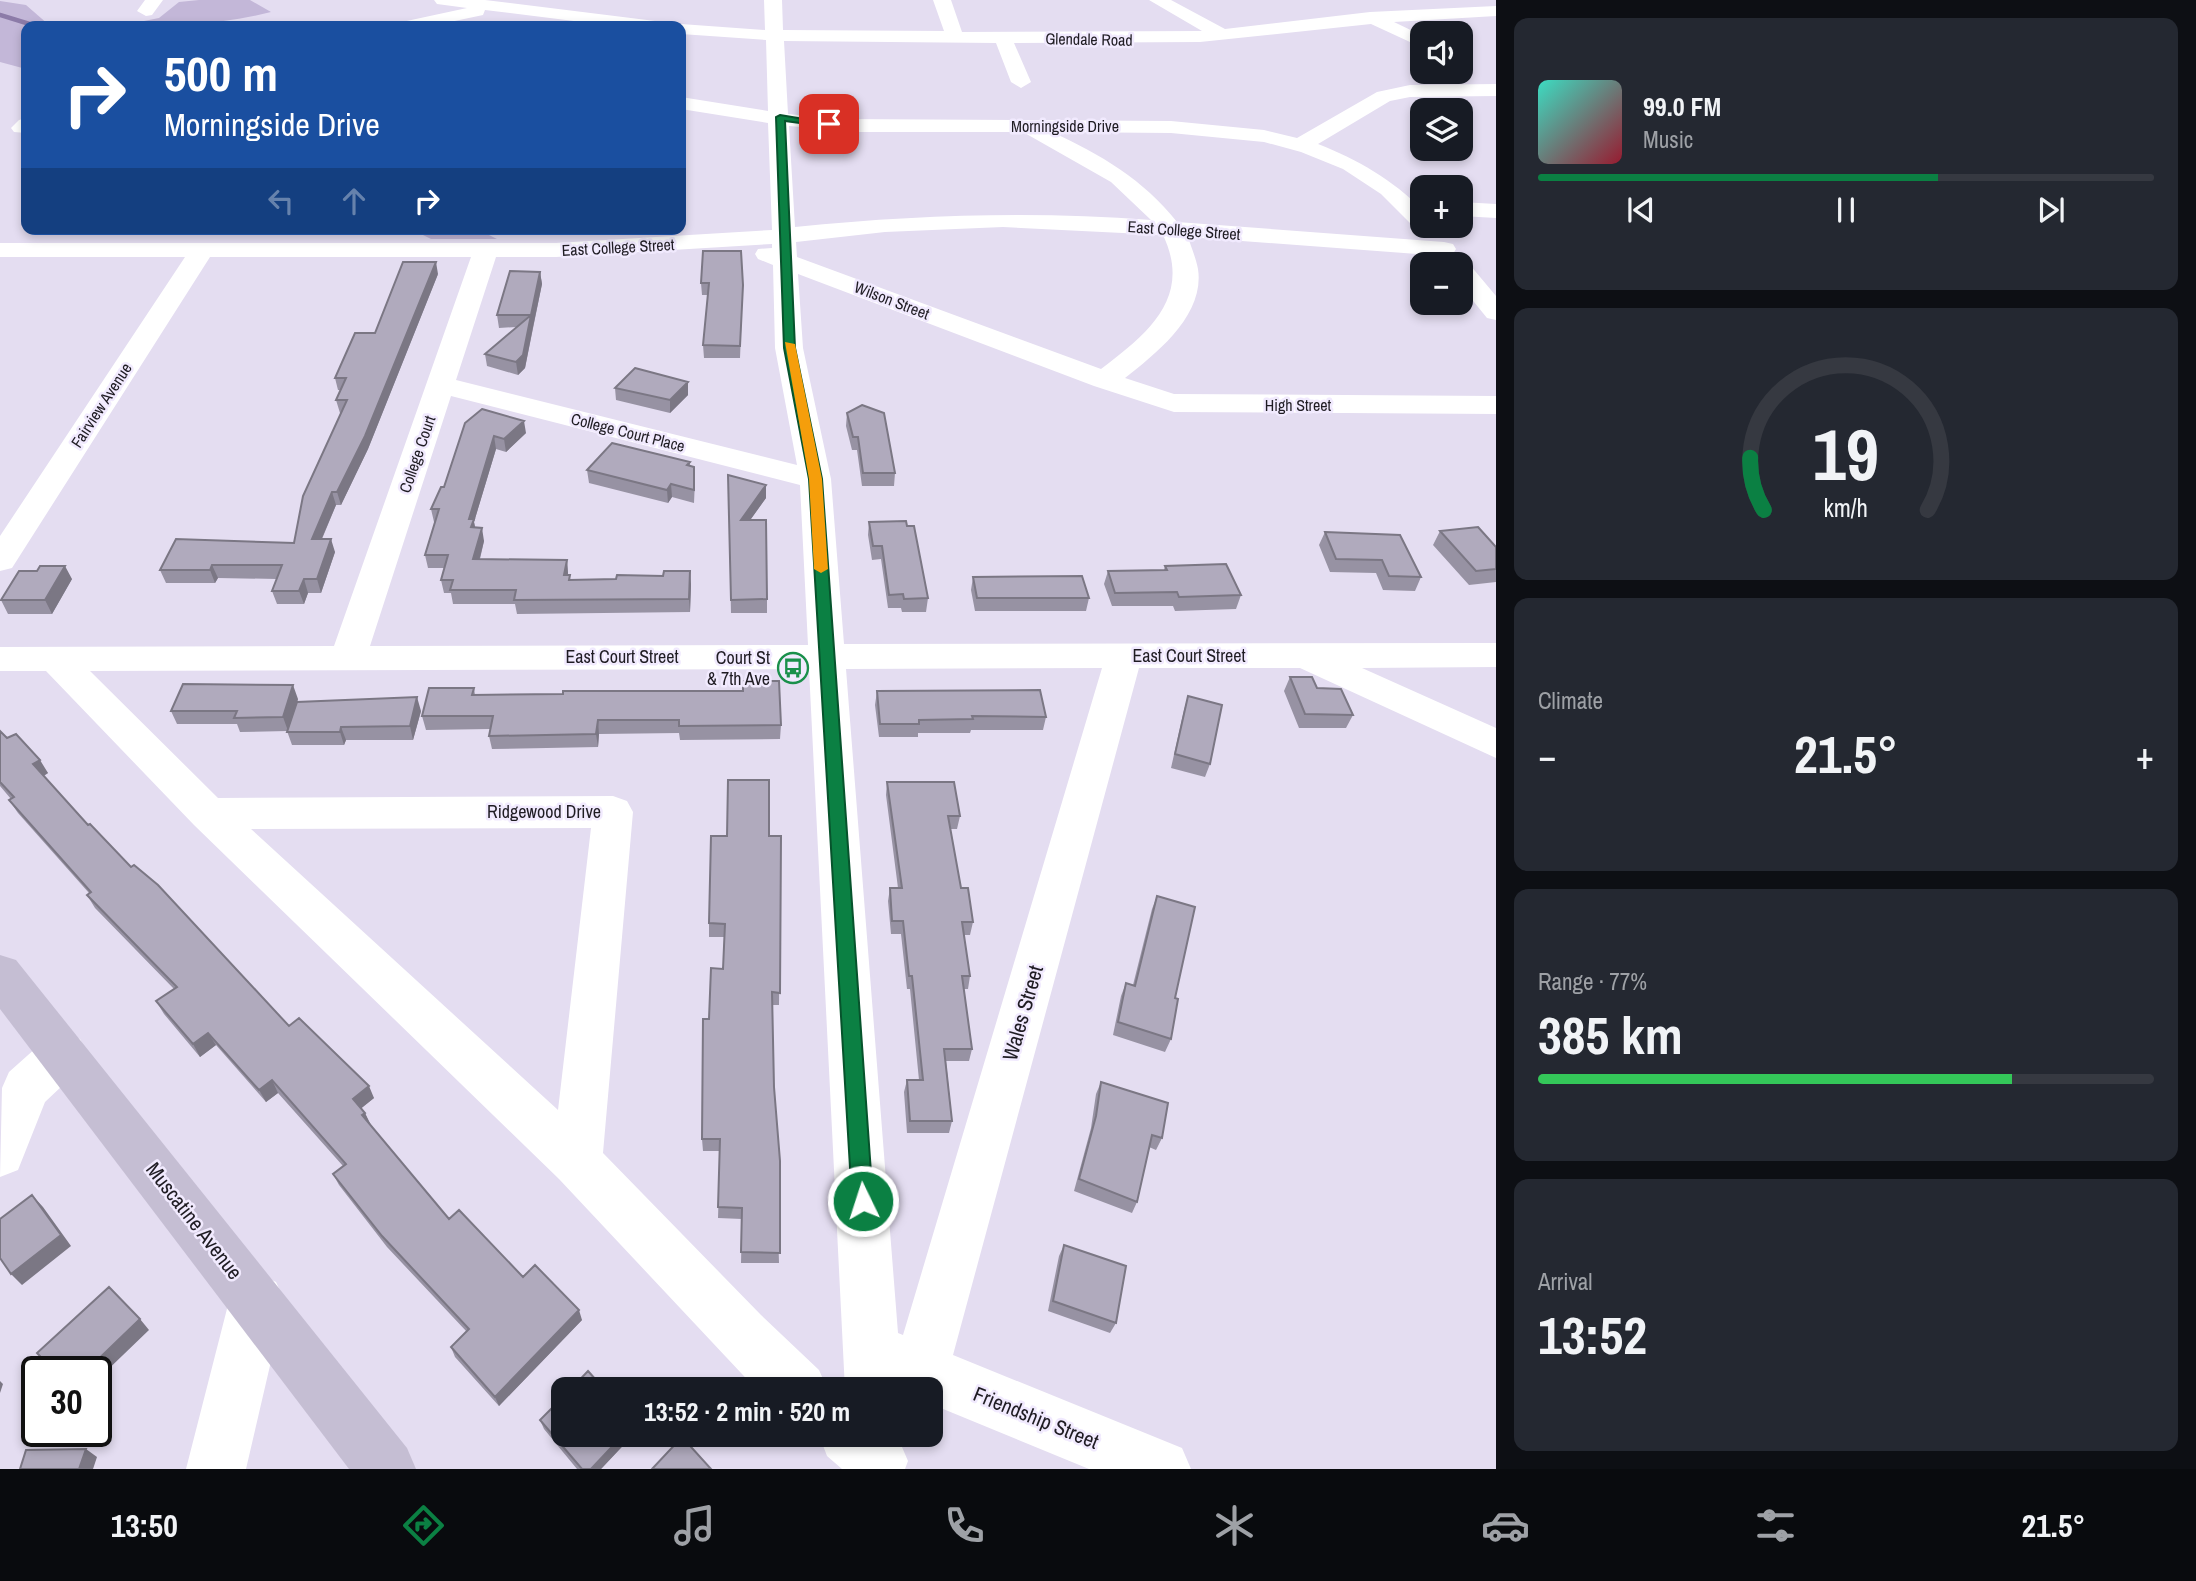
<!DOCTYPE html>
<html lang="en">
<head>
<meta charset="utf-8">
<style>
	body { margin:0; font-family:"Archivo Narrow",sans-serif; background:#242831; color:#f1f3f6; height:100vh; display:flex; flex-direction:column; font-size:26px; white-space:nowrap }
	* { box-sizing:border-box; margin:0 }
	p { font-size:23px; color:#9ea1a6 }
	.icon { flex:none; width:38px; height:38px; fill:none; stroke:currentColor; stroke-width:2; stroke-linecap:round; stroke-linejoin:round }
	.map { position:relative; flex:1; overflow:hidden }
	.sheet { display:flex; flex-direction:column; gap:18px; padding:18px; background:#0d0f14; width:700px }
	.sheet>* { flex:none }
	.hud { position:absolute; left:21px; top:21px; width:665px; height:214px; border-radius:14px; box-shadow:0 4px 10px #0003; background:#1a4fa0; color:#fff; overflow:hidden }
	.controls { position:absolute; left:1410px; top:21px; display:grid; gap:14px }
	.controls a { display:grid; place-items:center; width:63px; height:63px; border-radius:14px; background:#171b24; box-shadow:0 4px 10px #0003; font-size:35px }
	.speed { position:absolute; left:21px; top:1356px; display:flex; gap:14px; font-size:35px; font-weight:700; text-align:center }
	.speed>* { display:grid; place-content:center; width:91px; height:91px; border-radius:50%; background:#171b24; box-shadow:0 4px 10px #0003; line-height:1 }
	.speed .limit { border:4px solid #111; border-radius:10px; background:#fff; color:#111 }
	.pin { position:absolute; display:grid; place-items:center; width:60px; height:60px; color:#fff; margin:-30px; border-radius:14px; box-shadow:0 4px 10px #0006 }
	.me { position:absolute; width:77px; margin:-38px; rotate:356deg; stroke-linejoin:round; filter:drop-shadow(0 0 5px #0008) }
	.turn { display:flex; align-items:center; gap:24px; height:147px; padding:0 28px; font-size:32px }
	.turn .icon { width:91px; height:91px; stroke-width:2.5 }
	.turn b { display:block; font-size:49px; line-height:60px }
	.lanes { display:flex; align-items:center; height:66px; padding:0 28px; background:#0003; justify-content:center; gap:35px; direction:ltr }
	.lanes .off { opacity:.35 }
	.big { font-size:52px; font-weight:700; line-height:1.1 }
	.sheet .tile { flex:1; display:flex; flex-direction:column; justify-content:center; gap:10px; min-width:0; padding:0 24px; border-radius:14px; background:#242831 }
	.sheet .dial { align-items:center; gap:0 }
	.dial svg { height:182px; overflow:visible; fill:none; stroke:#363941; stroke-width:7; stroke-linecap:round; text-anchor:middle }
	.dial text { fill:#f1f3f6; stroke:none }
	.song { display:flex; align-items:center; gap:21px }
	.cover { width:84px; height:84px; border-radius:10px; background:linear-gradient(135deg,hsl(170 70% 55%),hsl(350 70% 35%)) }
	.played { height:7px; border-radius:4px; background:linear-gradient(90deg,#0b8043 65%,#363941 65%) }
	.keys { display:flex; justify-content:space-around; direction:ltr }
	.heat { display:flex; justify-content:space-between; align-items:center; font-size:38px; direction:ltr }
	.charge { height:10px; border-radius:5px; background:linear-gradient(90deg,#34c759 77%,#363941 0) }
	.trip { position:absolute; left:551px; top:1377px; width:392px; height:70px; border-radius:14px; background:#171b24; box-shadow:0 4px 10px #0003; font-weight:700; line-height:70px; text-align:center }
	.tabs { display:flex; height:112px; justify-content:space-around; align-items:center; background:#090b0e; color:#9ea1a6 }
	.tabs .icon { width:49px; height:49px }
	.tabs .active { color:#0b8043 }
	.tabs b { font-size:32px; color:#f1f3f6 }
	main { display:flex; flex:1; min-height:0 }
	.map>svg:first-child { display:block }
	.green { fill:#c3b7d8 }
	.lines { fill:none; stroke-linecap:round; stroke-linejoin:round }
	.stream { stroke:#8c7ba8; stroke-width:4.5 }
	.minor { fill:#fff; fill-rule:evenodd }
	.major { fill:#c5bed3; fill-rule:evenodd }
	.wall { fill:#9792a3 }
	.shaded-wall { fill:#7b7784 }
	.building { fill:#b0aabd; stroke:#7b7784; stroke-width:2 }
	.route { fill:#0b8043; stroke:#07532c; stroke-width:2 }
	.slow { fill:#f59e0b }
	.labels { text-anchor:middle; stroke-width:5; stroke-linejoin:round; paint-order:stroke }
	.far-street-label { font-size:16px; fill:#1f1c23; stroke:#f1eafe }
	.street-label { font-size:18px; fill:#1f1c23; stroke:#f1eafe }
	.poi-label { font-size:18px; fill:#1f1c23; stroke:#f1eafe; text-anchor:end }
	.near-street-label { font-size:21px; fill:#1f1c23; stroke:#f1eafe }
</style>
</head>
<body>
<main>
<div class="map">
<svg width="1496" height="1469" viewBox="0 0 1496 1469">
	<rect width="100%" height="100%" fill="#e4ddf1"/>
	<path class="green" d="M199,0H250L271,12C220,25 171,26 119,26L159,18L179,2Z
		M0,1L26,5L49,25L58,26H26V69L0,62Z
		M411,229H477L497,239H431Z"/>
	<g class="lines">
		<path class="stream" d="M0,15L36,26"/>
		<path class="minor" d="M145,0H163L152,15L146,16L137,11Z
			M434,0H485L655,21L664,26H614L485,10L483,15L431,26H399L402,22L467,8L437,4Z
			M764,0H782L783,30L944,31L933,0H951L962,32L1202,31L1149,0H1171L1225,29L1370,12L1496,6V16L1394,22L1423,36V48L1371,24L1200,42L1014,43L1031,82L1021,88L1011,82L996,43L784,41L788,114L838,119L1171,121L1264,130L1297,138L1377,92L1410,85L1496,84V96L1410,97L1390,101L1318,144C1359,160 1391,179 1423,210V226H1433L1423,230L1415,228L1381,194L1343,169L1301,152L1264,142L1171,133L1052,132C1100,154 1144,180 1177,222L1444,242L1453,244L1456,249L1453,254L1444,256L1188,237C1191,247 1196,258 1198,269C1205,315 1157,353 1125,378L1174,394L1496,396V414L1174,412L1094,386L798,274L803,348L831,479L844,644L1496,643V667L1362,668L1496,728V758L1300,668H1139L953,1355L1182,1448L1191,1469H1089L931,1404V1390H845L809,669L90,671L218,798L613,796L627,801L633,812L603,1153L761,1315L819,1370L828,1390H757L559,1179L194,825L46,671H0V647L334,646L471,257H210L12,568L0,571V536L185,257H0V243H556L772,230L768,123L681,109V97L768,111L766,40L681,34V26H674L681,24L765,30ZM789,126L860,132H1023L1111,182L1151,220C1032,211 915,215 795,227ZM1003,227L1163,235C1193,298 1147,334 1101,369L797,257L796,242L885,232ZM772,244V248L758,249L755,254L758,259L773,265L775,348L797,465L456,380L496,257H556ZM451,396L800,485L808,645L370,646ZM1102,668L903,1335L898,1333L846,669ZM591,828L558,1110L251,829Z
			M26,118V133L14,132L11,128L19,120Z
			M1461,202L1496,204V218L1461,216Z
			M1461,263L1470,265L1496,296V320L1487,318L1461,286V264H1454Z
			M63,1033L80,1039L87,1054L80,1069L45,1102L18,1170L0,1177L2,1088L9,1072L46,1039Z
			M257,1273L276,1282L285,1301L246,1469H186L229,1301L238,1282Z
			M819,1435H893L899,1440L908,1461L905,1469H842L827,1456Z"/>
		<path class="major" d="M0,955L16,960L407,1448L416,1469H349L0,1009Z"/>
	</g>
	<path class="wall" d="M540,272L542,284L525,368L518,375L487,366L485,354L516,327L499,328L497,315Z
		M438,274L368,449L341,505H336L322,539L335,552L321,593H308L304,604H277L272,591L277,579L218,578L215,583H166L160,570L294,543L341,413H340L336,400L341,390H338L335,378L375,333Z
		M701,283L743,285L740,358H704L703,345L708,295H702Z
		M615,388L688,395L670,413L616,400Z
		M847,413L895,473L894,486H862L857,450H852L846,426Z
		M465,423L526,433L506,452L496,449L474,522L475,527L484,541L480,559L567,560L568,575L571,580L691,584L690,612L517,614L515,604H453L451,593H444L441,580L444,568H428L425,555L435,522H434L431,509L444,487Z
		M690,462V466L695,480L694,503L672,497L668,503L589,483L587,470Z
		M728,475L766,498L750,520L767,599V613H731Z
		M869,522L928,598L926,612H902L901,608H888L881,559L872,560L868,535Z
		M1440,531L1496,547V582L1469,585L1433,545Z
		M1325,532L1421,577L1415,591L1383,590L1376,573L1330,572L1319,545Z
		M1165,566L1241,595L1236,609L1175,611L1173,606H1112L1104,584L1108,571L1164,570Z
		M37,571L72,579L52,614H8L1,600Z
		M973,577L1089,598L1086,611H975L971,590Z
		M1290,677L1317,688L1353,715L1346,728H1299L1284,691Z
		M474,688L475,695L781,725L780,739L680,740L679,733L599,734L598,747L492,749L489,736L490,729L426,730L422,716Z
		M877,691L1046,717L1043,730H971L970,733H918V737H879L875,705Z
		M1188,696L1210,764L1205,777L1171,768L1184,710Z
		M298,699L297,702L421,711L413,740H346L344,745H292L287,731L240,732L237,724H177L171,711Z
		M0,731L7,738L48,773L44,776L88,825L289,1026L374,1098L361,1108L365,1113L370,1125L449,1219L523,1277L582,1320L499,1406L455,1357L451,1347L467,1332L387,1247L339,1185L333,1174L343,1166L278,1093L266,1102L216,1045L200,1057L164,1014L156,1001L174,989L95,908L87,895L89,893L18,813L9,800L11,799L0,786Z
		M887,782L960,816L957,829H950L961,888L973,922L970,935H964L970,976L968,989H964L972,1049L969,1061H946L952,1121L949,1133H907L904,1092L907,1080H919L910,989H907L901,934H891L888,901L890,888H898L886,795Z
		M769,836H781L779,1005H772L774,1087L779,1263H741L742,1219L718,1218L720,1151H703L702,1139L709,1019L723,969L724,937H709V923Z
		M1157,896L1171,1039L1165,1052L1113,1035L1121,996L1126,983L1133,985L1152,909Z
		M1101,1082L1162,1138L1156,1150L1149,1147L1137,1202L1132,1213L1074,1191L1091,1128L1096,1094Z
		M1064,1245L1116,1323L1110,1333L1048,1311L1059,1256Z
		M540,1420L633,1435L601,1469H577L544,1429Z"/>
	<path class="shaded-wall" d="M436,262L438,274L368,449L341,505L337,492Z
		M540,272L542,284L533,327L531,315Z
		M531,315L533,327L525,368L518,375L516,362Z
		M688,382V395L670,413V400Z
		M524,421L526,433L506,452L504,439Z
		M494,436L496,449L474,522L476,532L474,541L469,519Z
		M671,484L672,497L668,503L667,490Z
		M766,485V498L741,533V520Z
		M332,492L336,505L316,552L312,539Z
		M482,528L484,541L476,573L473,559Z
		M331,539L335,552L321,593L317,579Z
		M567,560L568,573L566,588L564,575Z
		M212,565L218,578L215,583L210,570Z
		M65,566L72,579L52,614L45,600Z
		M690,571L691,584L690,612L689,599Z
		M304,579L308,593L304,604L299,591Z
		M293,685L298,699L288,731L283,717Z
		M417,697L421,711L413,740L410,726Z
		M598,720L599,734L598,747L596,734Z
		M341,727L346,740L344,745L340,732Z
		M40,760L48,773L41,777L33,764Z
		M208,1033L216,1045L200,1057L193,1044Z
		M272,1080L278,1093L266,1102L259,1090Z
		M369,1086L374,1098L358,1111L353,1099Z
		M365,1113L371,1125L367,1127L362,1115Z
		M32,1195L43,1207L71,1246L22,1285L11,1274Z
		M579,1310L582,1320L499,1406L495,1397Z
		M140,1319L149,1330L96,1381V1372H85Z
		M0,1381L3,1384L0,1393Z
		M623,1435H633L601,1469H591Z
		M86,1449L97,1457L93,1469H79Z"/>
	<path class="building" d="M703,251H741L743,285L740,346L703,345L709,283H701Z
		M403,262H436L365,436L337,492H332L312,539H331L317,579H304L299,591H272L282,565H212L210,570H160L176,539L294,543L303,496L347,400H336L346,378H335L355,333H375Z
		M510,271L540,272L531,315H497Z
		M531,315L523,355L516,362L485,354Z
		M635,368L688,382L670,400L615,388Z
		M862,405L884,413L895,473H863L858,437H853L847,413Z
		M482,409L524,421L504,439L494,436L469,519H474L471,527L482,528L473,559L567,560L564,575H570L569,580L616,579L617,575L663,576L664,571H690L689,599L514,600L516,590H450L453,580H441L448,555H425L439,509H431L441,487H444L465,423Z
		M612,443L690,462L687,465L694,467V490L671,484L667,490L587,470Z
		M728,475L766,485L741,520H766L767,599L731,600Z
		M906,521L907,526H914L928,598L904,599L903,594L889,595L882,546H873L869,522Z
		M1478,527L1496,547V569L1476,571L1440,531Z
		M1325,532L1400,535L1421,577L1389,576L1382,560L1336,559Z
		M1226,564L1241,595L1179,597L1177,592L1115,593L1108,571L1167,570L1165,566Z
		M40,566H65L45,600H1L19,571H37Z
		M1082,576L1089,598H977L973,577Z
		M1290,677H1312L1317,688L1341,689L1353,715L1305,714Z
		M743,681H779L781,725L679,726V720H598L596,734L489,736L493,716H422L429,688H474L472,695L563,694V691H743Z
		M183,684L293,685L283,717L234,718L237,711H171Z
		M1040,690L1046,717L972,716L973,719L919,720V724H880L877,691Z
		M1188,696L1222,705L1210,764L1175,754Z
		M417,697L410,726L341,727L340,732H287L297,702Z
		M0,731L7,738L16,734L40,760L33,764L88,825L90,824L131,867L134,865L158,885L289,1026L299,1018L369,1086L353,1099L365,1113L362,1115L449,1219L459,1210L523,1277L535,1265L579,1310L495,1397L451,1347L469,1329L382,1236L333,1174L346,1164L272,1080L259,1090L208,1033L193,1044L156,1001L177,987L87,895L91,892L9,800L14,797L0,782Z
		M728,780H769V836H781L780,993L772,992L774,1087L780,1161V1253L741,1252L742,1208L718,1207L720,1139H702L703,1019H709L711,968L723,969L725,924L709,923L711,836H727Z
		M887,782H954L960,816H948L961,888H968L973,922H962L970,976H962L972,1049H944L952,1121H910L907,1080H923L912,976H909L903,921H892L890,888H902Z
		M1157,896L1195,907L1175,998L1178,999L1171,1039L1118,1022L1126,983L1135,986Z
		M1101,1082L1168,1103L1162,1138L1152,1135L1137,1202L1079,1179L1096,1116Z
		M32,1195L61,1235L11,1274L0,1258V1219Z
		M1064,1245L1126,1266L1116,1323L1053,1301Z
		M109,1287L140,1319L85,1372H55L37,1353Z
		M588,1371L605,1390H570Z
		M564,1396V1435H623L591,1469H582L540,1420Z
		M682,1437L711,1469H652Z
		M86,1449L79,1469H20L26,1450Z"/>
	<path class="route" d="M780,115L834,124L829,127L785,121L795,348L822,479L873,1201L870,1208L863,1212L855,1208L852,1201L809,479L784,348L776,117Z"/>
	<path class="slow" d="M785,342L795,344L822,479L828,569L821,573L814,569L809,479Z"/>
	<defs>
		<g id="bus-ring" transform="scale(1.575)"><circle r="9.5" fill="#f1eafe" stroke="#1a904b" stroke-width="1.5"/><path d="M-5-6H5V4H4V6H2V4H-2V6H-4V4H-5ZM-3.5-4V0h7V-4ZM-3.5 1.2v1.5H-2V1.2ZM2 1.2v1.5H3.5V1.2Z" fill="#1a904b"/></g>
	</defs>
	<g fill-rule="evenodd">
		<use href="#bus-ring" x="793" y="668"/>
	</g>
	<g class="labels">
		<g class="far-street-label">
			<text transform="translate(1089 39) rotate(1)" y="6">Glendale Road</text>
			<text x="1065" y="132">Morningside Drive</text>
			<text transform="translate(1184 230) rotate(4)" y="6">East College Street</text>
			<text transform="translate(618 247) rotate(-3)" y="6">East College Street</text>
			<text transform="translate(892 300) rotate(21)" y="6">Wilson Street</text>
			<text transform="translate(101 405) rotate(-57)" y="6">Fairview Avenue</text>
			<text x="1298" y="411">High Street</text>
			<text transform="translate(628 432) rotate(14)" y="6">College Court Place</text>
			<text transform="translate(417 454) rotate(-71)" y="6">College Court</text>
		</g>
		<g class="street-label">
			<text x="1189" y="662">East Court Street</text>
			<text x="622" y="663">East Court Street</text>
			<text x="544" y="818">Ridgewood Drive</text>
		</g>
		<g class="poi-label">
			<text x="770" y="664">Court St<tspan x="770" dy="21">&amp; 7th Ave</tspan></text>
		</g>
		<g class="near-street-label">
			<text transform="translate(1023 1013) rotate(-74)" y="7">Wales Street</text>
			<text transform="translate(194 1221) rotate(52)" y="7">Muscatine Avenue</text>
			<text transform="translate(1036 1418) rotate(22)" y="7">Friendship Street</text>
		</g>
	</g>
</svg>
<div class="controls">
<a><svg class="icon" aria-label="sound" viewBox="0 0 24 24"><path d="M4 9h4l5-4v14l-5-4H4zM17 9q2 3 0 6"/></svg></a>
<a><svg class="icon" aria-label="layers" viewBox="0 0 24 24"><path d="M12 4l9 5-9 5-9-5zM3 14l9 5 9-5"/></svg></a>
<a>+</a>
<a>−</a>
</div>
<div class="speed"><div class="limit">30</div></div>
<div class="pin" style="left:829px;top:124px;background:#d93025"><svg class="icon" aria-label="arrive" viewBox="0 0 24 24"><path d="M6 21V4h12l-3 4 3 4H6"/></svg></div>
<svg class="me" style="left:863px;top:1201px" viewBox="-20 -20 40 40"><circle r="17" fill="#0b8043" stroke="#fff" stroke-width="3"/><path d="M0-11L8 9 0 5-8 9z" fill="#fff"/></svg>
<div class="trip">13:52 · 2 min · 520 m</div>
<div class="hud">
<div class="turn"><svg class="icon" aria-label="right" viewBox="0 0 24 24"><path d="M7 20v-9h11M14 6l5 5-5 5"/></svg><div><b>500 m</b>Morningside Drive</div></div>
<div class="lanes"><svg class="icon off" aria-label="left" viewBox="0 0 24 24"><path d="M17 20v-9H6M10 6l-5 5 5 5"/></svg><svg class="icon off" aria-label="ahead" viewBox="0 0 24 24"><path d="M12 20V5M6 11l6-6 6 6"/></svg><svg class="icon" aria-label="right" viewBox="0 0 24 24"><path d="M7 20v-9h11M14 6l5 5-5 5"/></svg></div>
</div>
</div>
<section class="sheet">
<div class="tile">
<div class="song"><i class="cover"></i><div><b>99.0 FM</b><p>Music</p></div></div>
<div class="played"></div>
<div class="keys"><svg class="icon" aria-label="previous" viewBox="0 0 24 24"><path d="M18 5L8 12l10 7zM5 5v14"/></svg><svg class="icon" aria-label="pause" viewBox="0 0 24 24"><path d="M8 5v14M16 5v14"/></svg><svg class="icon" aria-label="next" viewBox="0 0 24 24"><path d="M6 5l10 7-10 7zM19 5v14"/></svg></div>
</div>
<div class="tile dial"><svg viewBox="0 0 100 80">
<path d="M14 69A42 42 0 1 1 86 69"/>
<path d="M14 69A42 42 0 0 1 8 46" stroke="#0b8043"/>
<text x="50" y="56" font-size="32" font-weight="700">19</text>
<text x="50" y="72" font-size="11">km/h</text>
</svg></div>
<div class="tile"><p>Climate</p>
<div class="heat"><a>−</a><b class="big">21.5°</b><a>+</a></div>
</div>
<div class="tile"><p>Range · 77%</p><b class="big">385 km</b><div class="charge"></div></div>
<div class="tile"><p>Arrival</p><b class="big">13:52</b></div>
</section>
</main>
<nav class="tabs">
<b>13:50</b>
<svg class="icon active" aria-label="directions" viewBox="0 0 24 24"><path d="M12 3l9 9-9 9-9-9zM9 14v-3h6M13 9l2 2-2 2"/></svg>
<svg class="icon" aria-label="music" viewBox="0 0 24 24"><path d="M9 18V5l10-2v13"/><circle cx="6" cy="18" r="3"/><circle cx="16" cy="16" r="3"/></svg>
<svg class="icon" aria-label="phone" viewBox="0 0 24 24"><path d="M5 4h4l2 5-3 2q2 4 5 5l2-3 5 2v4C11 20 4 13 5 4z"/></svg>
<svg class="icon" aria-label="climate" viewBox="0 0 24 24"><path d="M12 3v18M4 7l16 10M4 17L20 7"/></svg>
<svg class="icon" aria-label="car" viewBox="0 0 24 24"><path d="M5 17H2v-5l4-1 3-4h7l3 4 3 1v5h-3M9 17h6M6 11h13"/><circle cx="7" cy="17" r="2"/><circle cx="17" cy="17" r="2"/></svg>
<svg class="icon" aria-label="filters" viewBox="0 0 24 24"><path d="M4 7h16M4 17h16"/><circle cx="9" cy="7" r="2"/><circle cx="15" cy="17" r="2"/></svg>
<b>21.5°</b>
</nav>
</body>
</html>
